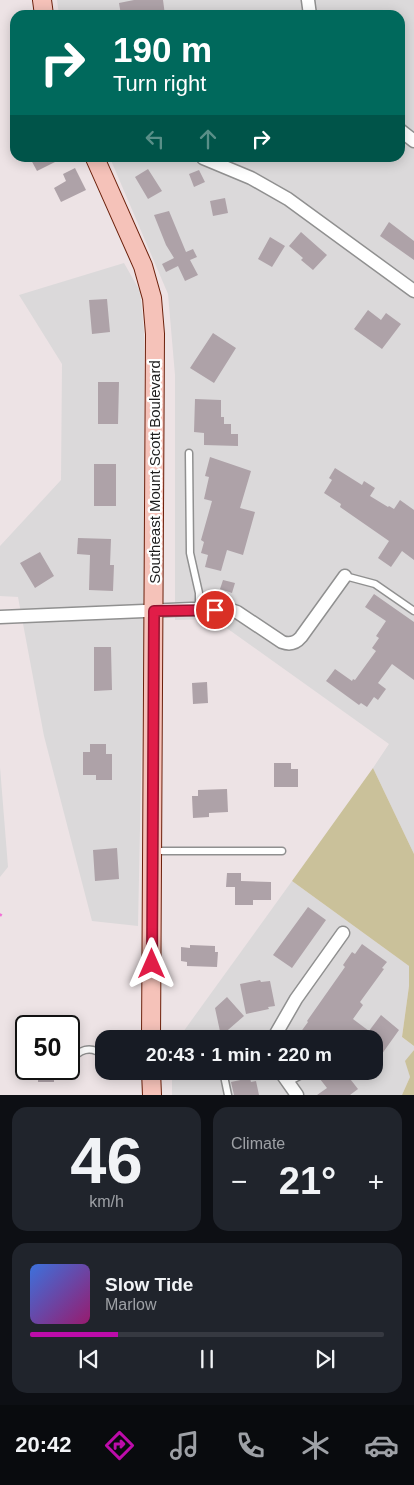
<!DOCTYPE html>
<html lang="en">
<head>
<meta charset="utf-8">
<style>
	body { margin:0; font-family:Arial,sans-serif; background:#20242c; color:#f1f3f6; height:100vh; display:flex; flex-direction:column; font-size:19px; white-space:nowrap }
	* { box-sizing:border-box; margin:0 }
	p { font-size:16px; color:#9ea1a6 }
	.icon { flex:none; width:28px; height:28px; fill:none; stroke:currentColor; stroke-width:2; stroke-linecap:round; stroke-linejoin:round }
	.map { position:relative; height:1095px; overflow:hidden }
	.drawer { display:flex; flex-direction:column; gap:12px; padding:12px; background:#0d0f14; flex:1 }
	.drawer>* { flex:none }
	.hud { position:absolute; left:10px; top:10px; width:395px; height:152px; border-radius:15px; box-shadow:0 2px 12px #0003; background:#00695c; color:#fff; overflow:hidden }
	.speed { position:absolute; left:15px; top:1015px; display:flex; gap:10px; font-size:25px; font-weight:700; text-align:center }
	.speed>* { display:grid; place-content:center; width:65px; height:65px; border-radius:50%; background:#171b24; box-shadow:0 2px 12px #0003; line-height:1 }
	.speed .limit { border:2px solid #111; border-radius:8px; background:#fff; color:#111 }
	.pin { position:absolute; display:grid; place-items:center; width:42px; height:42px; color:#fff; margin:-21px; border:2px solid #fff; border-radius:50%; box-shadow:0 1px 5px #0007 }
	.me { position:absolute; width:55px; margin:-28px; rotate:0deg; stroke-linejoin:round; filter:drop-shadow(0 0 4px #0008) }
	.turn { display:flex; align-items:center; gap:18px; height:105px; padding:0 20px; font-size:22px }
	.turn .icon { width:65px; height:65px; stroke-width:2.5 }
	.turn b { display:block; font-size:35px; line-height:42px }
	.lanes { display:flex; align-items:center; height:48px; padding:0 20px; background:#0003; justify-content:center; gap:25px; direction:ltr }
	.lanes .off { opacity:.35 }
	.big { font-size:38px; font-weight:800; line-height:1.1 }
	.drawer .card { flex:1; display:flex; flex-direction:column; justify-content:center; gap:8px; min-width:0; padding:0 18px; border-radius:15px; background:#20242c }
	.drawer .dial { align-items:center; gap:0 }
	.dial b { font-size:65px; line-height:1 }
	.song { display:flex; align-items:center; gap:15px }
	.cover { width:60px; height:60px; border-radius:8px; background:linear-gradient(135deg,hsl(220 70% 55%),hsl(320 70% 35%)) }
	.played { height:5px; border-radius:2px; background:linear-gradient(90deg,#bd0caa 25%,#363941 25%) }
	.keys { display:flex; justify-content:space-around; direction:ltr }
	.heat { display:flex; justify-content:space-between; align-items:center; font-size:28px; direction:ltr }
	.drawer .tiles { flex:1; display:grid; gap:12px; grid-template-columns:1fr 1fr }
	.card:last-child { grid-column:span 2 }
	.trip { position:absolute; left:95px; top:1030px; width:288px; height:50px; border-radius:15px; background:#171b24; box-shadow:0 2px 12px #0003; font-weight:800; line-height:50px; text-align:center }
	.tabs { display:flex; height:80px; justify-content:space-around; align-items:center; background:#090b0e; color:#9ea1a6 }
	.tabs .icon { width:35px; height:35px }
	.tabs .current { color:#bd0caa }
	.tabs b { font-size:22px; color:#f1f3f6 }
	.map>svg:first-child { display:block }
	.residential { fill:#dbd9da }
	.forest { fill:#cac19a }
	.building { fill:#aea2a8 }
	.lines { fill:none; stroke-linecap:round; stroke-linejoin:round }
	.lane-casing { stroke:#909090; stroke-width:9 }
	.street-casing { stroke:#909090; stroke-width:15 }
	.secondary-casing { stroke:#6c200b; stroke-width:20 }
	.path { stroke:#f170d6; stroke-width:2.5; stroke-dasharray:2.5 2.5; stroke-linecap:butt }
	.lane { stroke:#fff; stroke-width:6 }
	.street { stroke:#fff; stroke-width:12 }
	.secondary { stroke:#f5c2b9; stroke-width:18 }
	.route-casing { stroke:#92132f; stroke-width:12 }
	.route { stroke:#e11d48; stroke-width:9 }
	.labels { text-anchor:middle; stroke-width:4.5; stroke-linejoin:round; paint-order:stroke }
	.street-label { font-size:15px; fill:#1c1c1c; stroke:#fff }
</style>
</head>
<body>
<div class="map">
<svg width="414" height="1095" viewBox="0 0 414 1095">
	<rect width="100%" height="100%" fill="#ede3e5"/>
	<path class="residential" d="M57,0H414V854L373,768L389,744L214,619L175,620V375L168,294L110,158H400V15H59Z
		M124,263L140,291L144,332V632L138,926L92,921L44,736L18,597L0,596V546L61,480L62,364L19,295Z
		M0,767L8,867L0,877Z
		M292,881L409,966V986L402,1037L414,1046V1050L406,1061L410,1077L402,1095H172V1071H374V1039H178Z"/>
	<path class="forest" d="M373,768L414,854V1046L402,1037L409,986V966L292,881Z
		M414,1050V1095H402L410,1077L405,1061Z"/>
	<path class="building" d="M134,0H163L165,15H121L119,3Z
		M30,158H63L37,171Z
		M75,168L86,190L61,202L54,188L66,181L63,174Z
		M148,169L162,191L148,199L135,177Z
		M199,170L205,182L194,187L189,174Z
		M225,198L228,213L213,216L210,201Z
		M169,211L186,252L193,249L197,257L190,260L198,275L185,281L178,266L166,272L162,264L174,258L166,245L154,215Z
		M389,222L414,241V260L380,236Z
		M301,232L327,255L313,270L301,260L303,258L289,246Z
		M270,237L285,246L272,267L258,259Z
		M107,299L110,332L92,334L89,300Z
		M368,310L381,320L386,313L401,324L382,349L354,329Z
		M213,333L236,348L214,383L190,368Z
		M98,382H119L118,424H98Z
		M195,399L221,400V417H224V424H231V434H238V446L204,445V433L194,432Z
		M210,457L251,471L240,508L255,512L243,555L227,550L221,571L205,567L208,555L201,553L204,542L201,540L212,501L204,499L209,477L205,476Z
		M94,464H116V506H94Z
		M335,468L362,485L364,481L375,488L370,496L388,507L389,506L394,509L400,500L414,510V560L402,551L391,567L378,558L389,541L340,507L341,504L324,493L332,480L329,478Z
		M78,538L111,539L110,565H114L113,591L89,590L90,555L77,554Z
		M40,552L54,576L35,588L20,563Z
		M223,580L235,583L232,593L220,589Z
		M374,594L414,622V680L392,664L378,683L386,689L378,700L374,697L367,707L361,703L359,705L326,681L335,669L352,681L353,679L355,680L376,651L372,648L379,638L376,636L386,621L365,607Z
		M94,647H111L112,690L94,691Z
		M207,682L208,703L193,704L192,683Z
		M90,744H106V754H112V780H96V775H83V752H90Z
		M274,763H291V769H298V787H274Z
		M227,789L228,812L209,813V817L193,818L192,796H198V790Z
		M117,848L119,879L95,881L93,850Z
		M227,873H241V881L271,882V900H253V905H235V887H226Z
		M308,907L326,920L292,968L273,955Z
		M362,944L387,962L382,968L384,969L360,1002L363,1005L353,1019L369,1031L381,1015L399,1030L374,1065V1039H357L345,1030L339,1039H307L300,1033L308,1022L307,1021L345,967L343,965L352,952L355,954Z
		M190,945L215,946V952H218L217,967L187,966V962L181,961V947L190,948Z
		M260,980L261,982L270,981L275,1006L268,1007L269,1009L246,1014L240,984Z
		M227,997L244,1016L221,1036L215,1008Z
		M38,1069H54V1082H38Z
		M329,1071H341L345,1077L347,1075L358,1089L350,1095H317L327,1088L320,1079Z
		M250,1078L251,1082L256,1081L259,1095H234L231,1082Z"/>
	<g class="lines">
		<g class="lane-casing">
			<path id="lane" d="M189,453L190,553L199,593V609
				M345,576L375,584L414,611
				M153,851H282
				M69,1062C79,1050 90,1044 104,1056
				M62,1071L63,1069
				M123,1071L133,1075L146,1071
				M223,1071L228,1095
				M288,1082L309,1071"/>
		</g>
		<g class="street-casing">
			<path id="street" d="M308,0L310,15
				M400,130L414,141
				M203,158L251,178L288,199L414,291
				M0,617L192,609L231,610L237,612L282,642C290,645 296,643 301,637L345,576
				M273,1039L296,999L343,933
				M280,1071L297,1095"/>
		</g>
		<g class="secondary-casing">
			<path id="secondary" d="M42,0L44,15
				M95,158L143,266L152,298L155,334L151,1039
				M151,1071L152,1095"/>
		</g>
		<path class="path" d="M0,916L2,913"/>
		<use href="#lane" class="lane"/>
		<use href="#street" class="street"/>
		<use href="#secondary" class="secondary"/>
	</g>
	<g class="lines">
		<g class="route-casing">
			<path id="route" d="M152,964L154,611L215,610"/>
		</g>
		<use href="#route" class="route"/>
	</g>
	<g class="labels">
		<g class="street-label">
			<text transform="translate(155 472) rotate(-90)" y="5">Southeast Mount Scott Boulevard</text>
		</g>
	</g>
</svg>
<div class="speed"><div class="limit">50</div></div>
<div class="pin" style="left:215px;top:610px;background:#d93025"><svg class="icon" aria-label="arrive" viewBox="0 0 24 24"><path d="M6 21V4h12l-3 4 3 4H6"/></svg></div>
<svg class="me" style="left:152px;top:964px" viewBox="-20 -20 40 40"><path d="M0-17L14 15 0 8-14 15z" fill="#e11d48" stroke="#fff" stroke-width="4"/></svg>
<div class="trip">20:43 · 1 min · 220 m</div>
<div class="hud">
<div class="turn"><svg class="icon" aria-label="right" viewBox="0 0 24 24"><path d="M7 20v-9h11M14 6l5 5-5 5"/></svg><div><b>190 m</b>Turn right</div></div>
<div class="lanes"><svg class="icon off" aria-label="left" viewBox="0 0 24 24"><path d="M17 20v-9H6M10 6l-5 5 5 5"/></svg><svg class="icon off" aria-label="ahead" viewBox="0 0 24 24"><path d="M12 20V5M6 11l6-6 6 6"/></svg><svg class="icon" aria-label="right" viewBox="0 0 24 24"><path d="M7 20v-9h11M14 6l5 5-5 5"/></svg></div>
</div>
</div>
<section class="drawer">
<div class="tiles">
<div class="card dial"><b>46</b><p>km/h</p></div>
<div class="card"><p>Climate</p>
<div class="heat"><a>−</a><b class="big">21°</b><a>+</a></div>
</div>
<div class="card">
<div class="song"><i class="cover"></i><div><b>Slow Tide</b><p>Marlow</p></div></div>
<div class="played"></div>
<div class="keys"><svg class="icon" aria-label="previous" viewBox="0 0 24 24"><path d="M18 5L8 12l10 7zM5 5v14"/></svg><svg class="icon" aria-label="pause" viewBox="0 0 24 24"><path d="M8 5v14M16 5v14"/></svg><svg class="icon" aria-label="next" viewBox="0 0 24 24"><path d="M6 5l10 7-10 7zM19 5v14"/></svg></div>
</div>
</div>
</section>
<nav class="tabs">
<b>20:42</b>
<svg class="icon current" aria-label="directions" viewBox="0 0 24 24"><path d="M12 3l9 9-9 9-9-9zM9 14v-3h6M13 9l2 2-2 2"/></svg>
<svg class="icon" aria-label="music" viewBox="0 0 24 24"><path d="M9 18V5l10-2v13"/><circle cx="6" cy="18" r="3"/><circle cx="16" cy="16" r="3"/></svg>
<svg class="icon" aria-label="phone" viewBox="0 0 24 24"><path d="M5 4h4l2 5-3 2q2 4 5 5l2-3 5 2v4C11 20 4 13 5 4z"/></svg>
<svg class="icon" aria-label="climate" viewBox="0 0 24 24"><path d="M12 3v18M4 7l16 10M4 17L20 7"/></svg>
<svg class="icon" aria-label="car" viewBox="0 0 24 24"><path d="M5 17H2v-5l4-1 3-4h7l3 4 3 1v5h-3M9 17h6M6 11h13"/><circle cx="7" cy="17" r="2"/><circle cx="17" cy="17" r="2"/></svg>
</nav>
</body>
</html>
